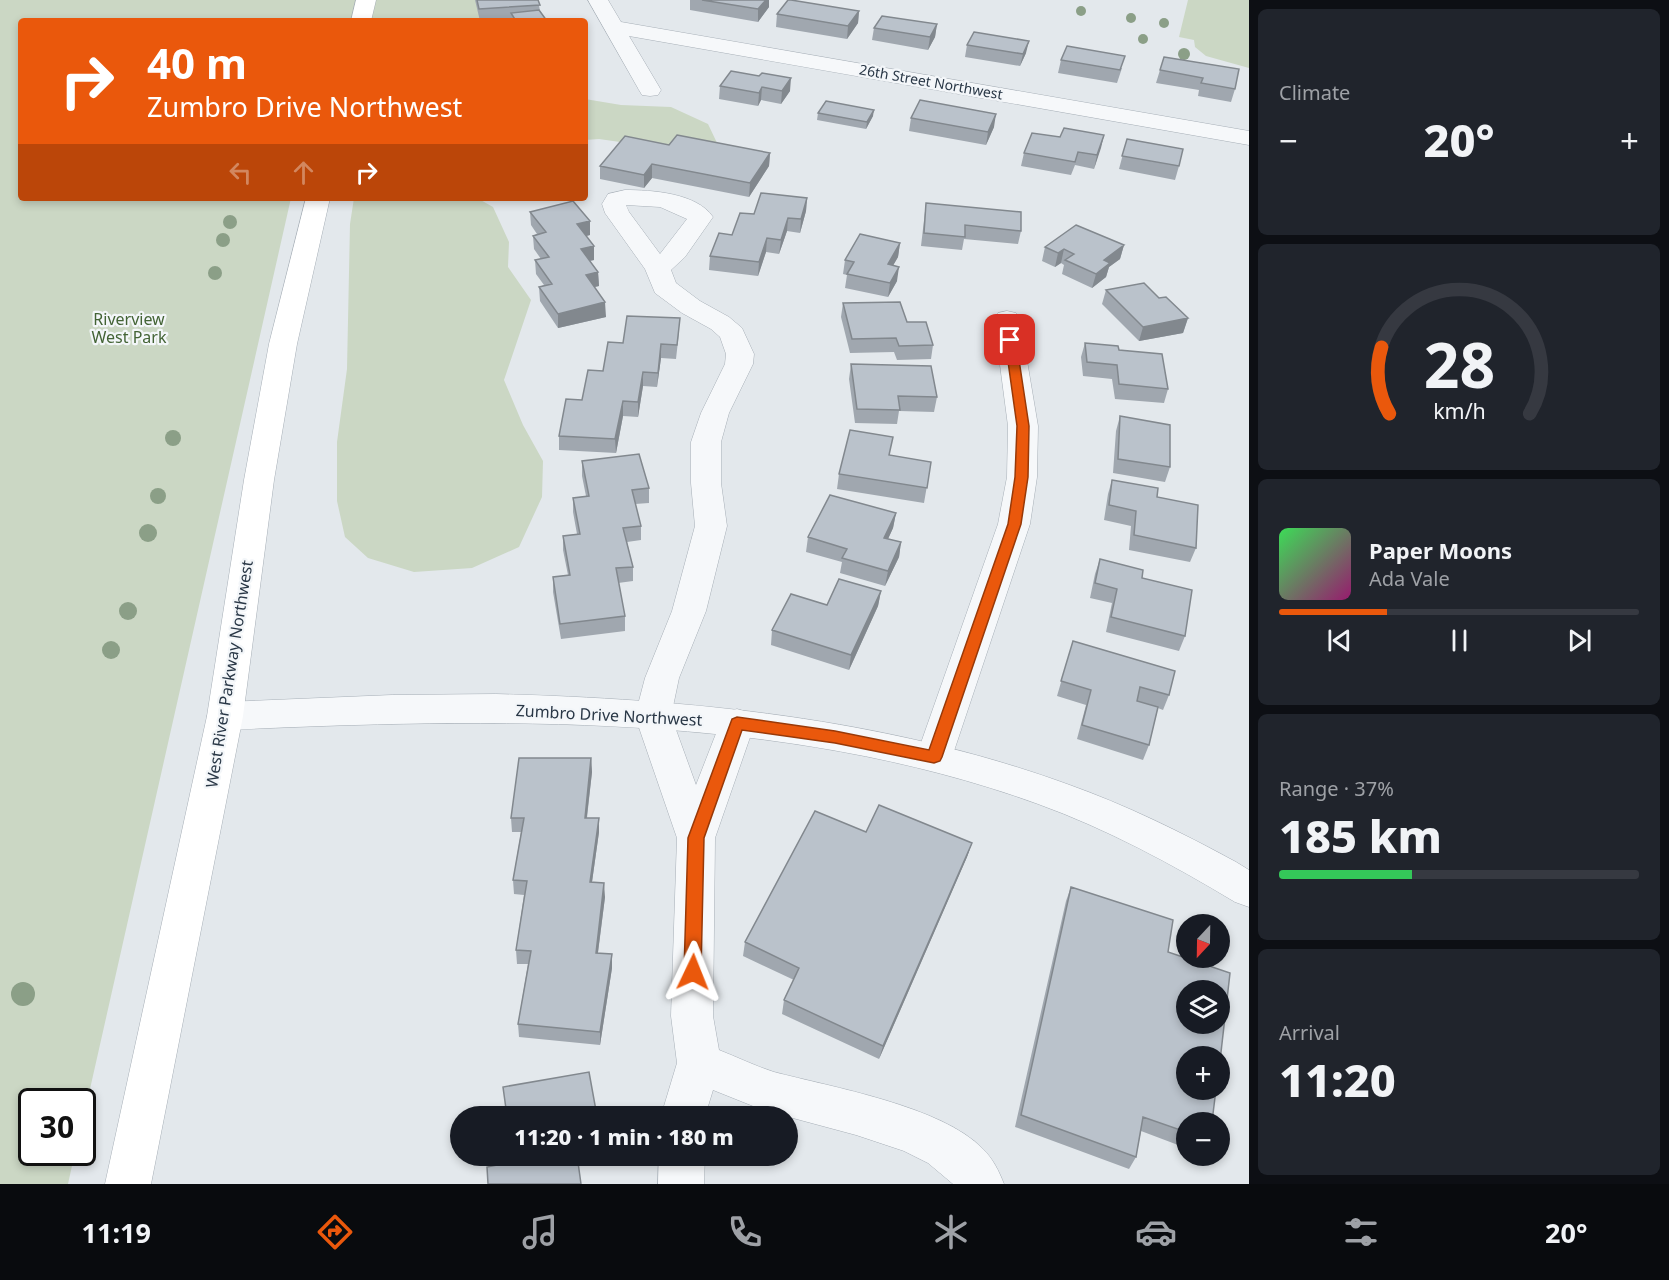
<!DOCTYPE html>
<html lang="en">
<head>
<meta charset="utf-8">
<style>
	body { margin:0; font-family:"Noto Sans",sans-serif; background:#20242c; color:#f1f3f6; height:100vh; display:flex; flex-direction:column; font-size:22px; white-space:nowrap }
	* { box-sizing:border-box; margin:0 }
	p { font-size:20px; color:#9ea1a6 }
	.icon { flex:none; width:33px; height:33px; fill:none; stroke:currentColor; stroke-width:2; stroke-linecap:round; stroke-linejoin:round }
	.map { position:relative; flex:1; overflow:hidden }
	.details { display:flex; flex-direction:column; gap:9px; padding:9px; background:#0d0f14; width:420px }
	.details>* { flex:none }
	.guide { position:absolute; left:18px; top:18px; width:570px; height:183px; border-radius:6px; box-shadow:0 3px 9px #0003; background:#ea580c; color:#fff; overflow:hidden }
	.needle { width:39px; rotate:202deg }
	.fabs { position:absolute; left:1176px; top:914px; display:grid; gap:12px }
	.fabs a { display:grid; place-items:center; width:54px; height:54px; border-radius:50%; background:#171b24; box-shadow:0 3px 9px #0003; font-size:30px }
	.speed { position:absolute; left:18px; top:1088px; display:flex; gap:12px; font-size:30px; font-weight:700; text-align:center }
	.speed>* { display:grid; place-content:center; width:78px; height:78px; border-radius:50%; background:#171b24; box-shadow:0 3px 9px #0003; line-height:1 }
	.speed .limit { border:3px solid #111; border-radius:9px; background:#fff; color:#111 }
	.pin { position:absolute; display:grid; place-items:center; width:51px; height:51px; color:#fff; margin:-26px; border-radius:12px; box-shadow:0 3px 9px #0006 }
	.me { position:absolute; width:66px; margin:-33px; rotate:2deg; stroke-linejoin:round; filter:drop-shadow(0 0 4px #0008) }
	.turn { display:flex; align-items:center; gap:21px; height:126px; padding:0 30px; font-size:27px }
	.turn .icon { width:78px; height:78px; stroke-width:2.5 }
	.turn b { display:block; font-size:42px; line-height:51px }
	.lanes { display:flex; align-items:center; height:57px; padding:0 30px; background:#0003; justify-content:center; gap:30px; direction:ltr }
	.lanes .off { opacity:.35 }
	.big { font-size:45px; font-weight:800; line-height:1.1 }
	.details .card { flex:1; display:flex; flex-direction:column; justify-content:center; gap:9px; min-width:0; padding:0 21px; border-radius:9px; background:#20242c }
	.details .dial { align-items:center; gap:0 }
	.dial svg { height:156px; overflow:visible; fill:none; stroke:#363941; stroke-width:7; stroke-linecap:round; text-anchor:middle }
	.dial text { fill:#f1f3f6; stroke:none }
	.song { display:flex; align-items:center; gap:18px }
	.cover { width:72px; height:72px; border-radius:9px; background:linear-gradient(135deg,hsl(130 70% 55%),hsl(320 70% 35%)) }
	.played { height:6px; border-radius:3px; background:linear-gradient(90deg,#ea580c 30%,#363941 30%) }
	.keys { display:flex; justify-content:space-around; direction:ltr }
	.heat { display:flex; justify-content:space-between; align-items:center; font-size:33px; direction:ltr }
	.charge { height:9px; border-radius:4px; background:linear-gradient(90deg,#34c759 37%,#363941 0) }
	.trip { position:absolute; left:450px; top:1106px; width:348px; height:60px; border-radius:30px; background:#171b24; box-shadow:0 3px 9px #0003; font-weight:800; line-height:60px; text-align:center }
	.tabs { display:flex; height:96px; justify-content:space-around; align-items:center; background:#090b0e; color:#9ea1a6 }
	.tabs .icon { width:42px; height:42px }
	.tabs .active { color:#ea580c }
	.tabs b { font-size:27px; color:#f1f3f6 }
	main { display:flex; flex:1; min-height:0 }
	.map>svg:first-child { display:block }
	.green { fill:#cbd7c4 }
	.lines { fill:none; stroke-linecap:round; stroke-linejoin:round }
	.minor-casing { stroke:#a7afb7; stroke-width:1 }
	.tertiary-casing { stroke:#a7afb7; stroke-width:1 }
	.secondary-casing { stroke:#a7afb7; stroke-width:1 }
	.minor { fill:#f6f8fa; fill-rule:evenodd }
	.tertiary { fill:#f6f8fa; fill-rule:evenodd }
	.secondary { fill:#fff; fill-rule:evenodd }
	.tree { fill:#8b9f87 }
	.wall { fill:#a0a7af }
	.shaded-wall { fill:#82888e }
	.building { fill:#bac2cb; stroke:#82888e; stroke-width:1.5; fill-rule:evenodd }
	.route { fill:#ea580c; stroke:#983908; stroke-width:1.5 }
	.labels { text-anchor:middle; stroke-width:4.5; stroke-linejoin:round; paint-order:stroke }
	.far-street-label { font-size:14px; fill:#293746; stroke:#f3f6f9 }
	.park-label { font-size:16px; fill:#436335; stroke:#f3f6f9 }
	.street-label { font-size:16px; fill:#293746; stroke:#f3f6f9 }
</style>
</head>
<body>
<main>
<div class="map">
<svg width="1249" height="1184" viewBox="0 0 1249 1184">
	<rect width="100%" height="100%" fill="#e3e8ec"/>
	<path class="green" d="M0,0H484L486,21H21V198H291L83,1120L82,1101H32V1152H75L68,1184H0Z
		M1188,0H1249V68L1206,56L1195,47L1194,40L1179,37Z
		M585,99L621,105L671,107L708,124L718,145L648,146L599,139L585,140Z
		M354,198H477L493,207L509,242L508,267L531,300L504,380L523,425L543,461L542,497L519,547L472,568L414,572L368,558L345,537L337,501V442L347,369L350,224Z"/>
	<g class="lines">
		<g class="minor-casing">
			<path id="minor" d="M588,0H608L621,22L1249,131V145L629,36L661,90L658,95L650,96L642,95L639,90Z
				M625,190C652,190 697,193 713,217L685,257L671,270L676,283L700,301L729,317L742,328L754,354L753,364L729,413L721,442V483L727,526L706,611L679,678L671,716L696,785L724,713L737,709L750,713L755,723L715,838L713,1016L719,1050C737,1057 755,1066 774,1072C831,1087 942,1106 983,1149C993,1159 999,1171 1004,1184H953L928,1163L904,1151L856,1135L763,1110L713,1090L705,1116H661L677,1063L671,1016L677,838L635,716L645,678L672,611L695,526L691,483V442L701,413L725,364L726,354L720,337L711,329L682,313L655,293L645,269L605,213L602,204L608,194ZM626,205L660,207L687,219L660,254L629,212Z
				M1007,311L1016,313L1020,319L1038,426L1037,477L1030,524L952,757L947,767L934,771L921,767L916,757L998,524L1007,477L1008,426L994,319L998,313Z
				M659,1155H705L704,1184H658Z"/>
		</g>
		<g class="tertiary-casing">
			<path id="tertiary" d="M496,694C689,699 885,718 1067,784C1126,805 1181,832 1236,862L1249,870V907L1235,902C1172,864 1107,829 1038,804C782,711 493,718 225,730L212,726L207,716L212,706L225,702L392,695Z"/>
		</g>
		<g class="secondary-casing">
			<path id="secondary" d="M356,0H376L371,21H351Z
				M306,198H330L297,344L274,480L243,716L151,1184H105L207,716L244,480L269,344Z"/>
		</g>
		<use href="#minor" class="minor"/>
		<use href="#tertiary" class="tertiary"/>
		<use href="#secondary" class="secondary"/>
	</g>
	<g class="tree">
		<circle cx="1081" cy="11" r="5"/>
		<circle cx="1131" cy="18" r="5"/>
		<circle cx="1164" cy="23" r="5"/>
		<circle cx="1143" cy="39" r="5"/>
		<circle cx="1184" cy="54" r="6"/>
		<circle cx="230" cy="222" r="7"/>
		<circle cx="223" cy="240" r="7"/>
		<circle cx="215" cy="273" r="7"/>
		<circle cx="173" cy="438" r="8"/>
		<circle cx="158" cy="496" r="8"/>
		<circle cx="148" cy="533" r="9"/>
		<circle cx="128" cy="611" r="9"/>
		<circle cx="111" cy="650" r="9"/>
		<circle cx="23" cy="994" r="12"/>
	</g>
	<path class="wall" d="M475,0H538L540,11L547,21H512L511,19L480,21Z
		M690,0H769V7L758,22L690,10Z
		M859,11L858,23L847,39L776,27L777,14Z
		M937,24L935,37L928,50L872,40L874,28Z
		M967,45L1026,53L1020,66L965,57Z
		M1164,57L1235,89L1231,102L1198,96L1199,90L1156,83Z
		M1061,60L1122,68L1117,83L1058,73Z
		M759,76L790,91L781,104L761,100L758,106L719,99L720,86Z
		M818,113L873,116L866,129L817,120Z
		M911,118L994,127L986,145L909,131Z
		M1104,135L1094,169L1075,165L1071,175L1021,166L1024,153L1060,137Z
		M1127,139L1179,166L1175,180L1119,169Z
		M669,145L770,153L769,166L749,197L652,178L644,188L600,179V166Z
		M493,198H558V201Z
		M807,198L806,211L800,233L787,231L779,254L766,252L758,276L709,270L710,256L754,214Z
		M926,203L1021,231L1018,244L964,239L962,250L921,246Z
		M530,212L590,235L586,236L594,260L590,261L598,272L599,286L594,287L606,317L558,328L540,301L539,287L544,285L536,274L535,260L541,259L534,249L533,236L537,234L531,225Z
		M900,243L898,257L893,265L897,281L888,297L845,288L847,275L843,274L845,260Z
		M1124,245L1120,259L1109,267L1106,277L1092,288L1062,274L1064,265L1061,263L1055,267L1042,261L1045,247Z
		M1106,290L1188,318L1183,333L1139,341L1102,304Z
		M843,303L907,322L933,345L931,359L897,360L894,352L850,353L841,317Z
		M679,332L676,359L661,358L657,387L643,386L638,417L623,416L616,453L559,450V436L582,400L623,343Z
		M1085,343L1119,350L1168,389L1164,403L1115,399L1112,379L1083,376L1081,357Z
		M851,364L937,397L934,412L899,411L897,424L855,423L849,379Z
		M1120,416L1170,467L1165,482L1113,473L1116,431Z
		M889,455L931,462L924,503L837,489L839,474Z
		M582,461L649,488V503L635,504L641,526V540L627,542L633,567V581L618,583L625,616V631L561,639L553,592V577L568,575L563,550V536L577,534L573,512V498L586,496L582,476Z
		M1112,480L1157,497L1196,548L1190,562L1129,550L1131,526L1104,520L1108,494Z
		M896,513L893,528L888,539L901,542L899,557L885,586L840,573L842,562L806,552L808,537Z
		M1100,559L1142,578L1185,636L1179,651L1106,632L1112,603L1090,598L1095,574Z
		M881,591L878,606L849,670L771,645L772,630L827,605Z
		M1073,641L1169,695L1163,710L1158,708L1149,745L1143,760L1077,739L1086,705L1057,696Z
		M591,758L592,772L587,818L599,832L592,882L605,897L598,953L612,954V968L600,1045L519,1037L518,1024L528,964H517L516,950L524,895L514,894L513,880L521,832H512L511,818Z
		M866,832L972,843L967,857L879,1059L782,1014L784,1000L794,980L743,956L745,942Z
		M1071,887L1168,952L1186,1122V1148L1141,1131L1136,1157L1129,1169L1015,1127L1066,901Z"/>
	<path class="shaded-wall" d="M766,0H769V7L758,22V9Z
		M859,11L858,23L847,39L848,26Z
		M937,24L935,37L928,50L930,37Z
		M1029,41L1026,53L1020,66L1023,54Z
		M791,78L790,91L781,104L782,91Z
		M762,87L761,100L758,106L759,93Z
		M874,110L873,116L866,129L867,122Z
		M996,114L994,127L986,145L988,132Z
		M1104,135L1101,148L1094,169L1097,155Z
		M770,153L769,166L749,197L750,183Z
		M652,164V178L644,188V175Z
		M807,198L806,211L800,233L801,219Z
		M788,218L787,231L779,254L781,240Z
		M590,221V235L578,238L577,224Z
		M767,238L766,252L758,276L759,262Z
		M900,243L898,257L886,278L888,264Z
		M1124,245L1120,259L1109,267L1106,277L1092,288L1096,274L1104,260Z
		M594,246V260L582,262L581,249Z
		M1064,249L1061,263L1055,267L1058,253Z
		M899,267L897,281L888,297L890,283Z
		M598,272L599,286L586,289V275Z
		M605,302L606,317L558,328V314Z
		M1188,318L1183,333L1139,341L1143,327Z
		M661,344V358L657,387L658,373Z
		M643,372V386L638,417V402Z
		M623,401V416L616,453L615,439Z
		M896,513L893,528L882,552L884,538Z
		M901,542L899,557L885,586L888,571Z
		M881,591L878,606L849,670L851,655Z
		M591,758L592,772L585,832V818Z
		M599,818V832L590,896V882Z
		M972,843L967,857L879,1059L883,1046Z
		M604,883L605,897L596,967V953Z
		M612,954V968L600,1045V1032Z
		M576,1155H602V1157L577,1163Z"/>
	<path class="building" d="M477,0H538L540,5L479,9Z
		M702,0H766L758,9Z
		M788,0H791L859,11L848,26L777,14Z
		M539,10L547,21H514H516L511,13Z
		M882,16L937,24L930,37L874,28Z
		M974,32L1029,41L1023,54L967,45Z
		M1067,46L1125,56L1120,70L1061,60Z
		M1164,57L1239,69L1235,89L1201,83L1203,78L1160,70Z
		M731,71L759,76L762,73L791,78L782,91L762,87L759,93L720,86Z
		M920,100L996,114L988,132L911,118Z
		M826,101L874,110L867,122L818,113Z
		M1064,128L1104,135L1097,155L1078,152L1075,162L1024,153L1032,133L1060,137Z
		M677,135L770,153L750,183L652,164L644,175L600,166L625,136L669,145Z
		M1127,139L1183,149L1179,166L1122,156Z
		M761,193L807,198L801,219L788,218L781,240L767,238L759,262L710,256L719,233L732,235L740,213L754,214Z
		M573,201L590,221L577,224L594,246L581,249L598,272L586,275L605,302L558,314L539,287L552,284L535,260L549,257L533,236L546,232L530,212Z
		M926,203L1021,212V231L965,225V237L924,233Z
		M1076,225L1124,245L1104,260L1110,263L1096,274L1065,260L1074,254L1064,249L1058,253L1045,247Z
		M860,234L900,243L888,264L899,267L890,283L847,274L854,262L845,260Z
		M1144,283L1159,298L1166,297L1188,318L1143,327L1106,290Z
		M900,302L907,322H926L933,345L899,346L896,338L852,339L843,303Z
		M627,316L680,318L677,345L661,344L658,373L643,372L638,402L623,401L615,439L559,436L566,399L582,400L588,370L603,371L608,342L623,343Z
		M1085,343L1118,346L1119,350L1162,354L1168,389L1119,384L1117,365L1087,362Z
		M851,364L931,366L937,397L898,396L900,410L857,409Z
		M1120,416L1170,425V467L1118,459Z
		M850,430L893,437L889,455L931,462L927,488L839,474Z
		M639,454L649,488L632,490L641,526L623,528L633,567L616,568L625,616L560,624L553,577L570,575L563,536L580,534L573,498L589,496L582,461Z
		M1112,480L1158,488L1157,497L1198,505L1196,548L1134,535L1136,511L1109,505Z
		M830,495L896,513L884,538L901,542L888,571L842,558L847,549L808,537Z
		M1100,559L1143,570L1142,578L1192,590L1185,636L1111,617L1117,589L1095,583Z
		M839,579L881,591L851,655L772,630L791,594L827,605Z
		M1073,641L1175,671L1169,695L1140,687L1137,701L1158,707L1149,745L1082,725L1091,690L1061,681Z
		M519,758H591L585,818H599L590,882L604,883L596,953L612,954L600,1032L518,1024L531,951L516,950L527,881L513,880L524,818H511Z
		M879,805L972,843L883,1046L784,1000L799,968L745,942L815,811L866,832Z
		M1071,887L1173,920L1168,952L1230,973L1220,1061V1056H1186V1089H1216L1212,1122H1186V1132L1143,1117L1136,1157L1021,1115ZM1186,990H1220V1023H1186Z
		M589,1072L597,1116H507L503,1087Z
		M512,1155H577L581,1184H488L487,1167L513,1162Z"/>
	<path class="route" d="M1010,337L1016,340L1029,426L1028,477L1021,524L942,757L940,761L934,763L835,743L742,730L704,838L701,972L699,977L693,979L687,977L684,972L688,838L732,719L737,717L835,731L929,750L1008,524L1015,477L1017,426L1005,340Z"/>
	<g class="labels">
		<g class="far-street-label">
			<text transform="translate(931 82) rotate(10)" y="5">26th Street Northwest</text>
		</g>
		<g class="park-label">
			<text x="129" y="325">Riverview<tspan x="129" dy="18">West Park</tspan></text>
		</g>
		<g class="street-label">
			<text transform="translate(229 674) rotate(-81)" y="6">West River Parkway Northwest</text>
			<text transform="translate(609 715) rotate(3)" y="6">Zumbro Drive Northwest</text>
		</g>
	</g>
</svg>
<div class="fabs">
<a><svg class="needle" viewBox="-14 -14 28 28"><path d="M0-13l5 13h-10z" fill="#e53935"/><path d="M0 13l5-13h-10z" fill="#9ea1a6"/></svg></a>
<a><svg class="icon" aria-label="layers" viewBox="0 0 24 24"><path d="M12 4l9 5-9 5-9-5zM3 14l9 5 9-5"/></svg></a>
<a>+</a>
<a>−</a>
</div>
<div class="speed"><div class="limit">30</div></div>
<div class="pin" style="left:1010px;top:340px;background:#d93025"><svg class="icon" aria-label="arrive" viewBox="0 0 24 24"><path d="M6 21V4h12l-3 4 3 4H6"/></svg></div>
<svg class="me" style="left:693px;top:972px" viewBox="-20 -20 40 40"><path d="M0-17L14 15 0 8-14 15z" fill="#ea580c" stroke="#fff" stroke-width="4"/></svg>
<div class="trip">11:20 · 1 min · 180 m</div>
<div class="guide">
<div class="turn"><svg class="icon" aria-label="right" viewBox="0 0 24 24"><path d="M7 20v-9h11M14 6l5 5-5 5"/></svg><div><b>40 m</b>Zumbro Drive Northwest</div></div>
<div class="lanes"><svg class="icon off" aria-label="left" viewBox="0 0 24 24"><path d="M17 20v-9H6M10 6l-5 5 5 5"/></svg><svg class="icon off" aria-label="ahead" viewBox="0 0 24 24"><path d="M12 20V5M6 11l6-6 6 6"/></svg><svg class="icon" aria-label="right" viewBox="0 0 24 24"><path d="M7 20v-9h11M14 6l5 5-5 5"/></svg></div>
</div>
</div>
<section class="details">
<div class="card"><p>Climate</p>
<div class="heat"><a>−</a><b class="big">20°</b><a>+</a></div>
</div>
<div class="card dial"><svg viewBox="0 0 100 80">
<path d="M14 69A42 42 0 1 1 86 69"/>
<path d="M14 69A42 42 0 0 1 10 35" stroke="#ea580c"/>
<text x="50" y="56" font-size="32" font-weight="700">28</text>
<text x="50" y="72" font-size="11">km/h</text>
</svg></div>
<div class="card">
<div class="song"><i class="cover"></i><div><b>Paper Moons</b><p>Ada Vale</p></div></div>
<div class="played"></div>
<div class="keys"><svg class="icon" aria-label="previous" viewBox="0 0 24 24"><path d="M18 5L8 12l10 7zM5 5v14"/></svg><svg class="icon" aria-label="pause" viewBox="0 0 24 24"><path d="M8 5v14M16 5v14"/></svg><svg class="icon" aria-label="next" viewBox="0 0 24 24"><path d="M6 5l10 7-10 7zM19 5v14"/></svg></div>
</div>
<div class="card"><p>Range · 37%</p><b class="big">185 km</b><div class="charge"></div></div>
<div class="card"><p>Arrival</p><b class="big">11:20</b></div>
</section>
</main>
<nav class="tabs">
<b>11:19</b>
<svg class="icon active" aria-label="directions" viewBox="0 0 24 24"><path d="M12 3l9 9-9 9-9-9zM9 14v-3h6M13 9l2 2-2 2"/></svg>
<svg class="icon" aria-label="music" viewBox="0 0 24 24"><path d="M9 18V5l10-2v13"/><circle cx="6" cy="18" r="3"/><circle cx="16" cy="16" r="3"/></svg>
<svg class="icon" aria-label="phone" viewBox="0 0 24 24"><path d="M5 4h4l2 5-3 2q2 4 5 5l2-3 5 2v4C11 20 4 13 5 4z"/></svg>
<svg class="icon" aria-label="climate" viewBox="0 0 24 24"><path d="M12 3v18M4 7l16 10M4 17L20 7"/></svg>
<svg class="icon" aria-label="car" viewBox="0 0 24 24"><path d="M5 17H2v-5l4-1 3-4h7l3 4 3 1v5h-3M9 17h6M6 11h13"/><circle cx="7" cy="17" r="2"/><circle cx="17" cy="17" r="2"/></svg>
<svg class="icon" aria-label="filters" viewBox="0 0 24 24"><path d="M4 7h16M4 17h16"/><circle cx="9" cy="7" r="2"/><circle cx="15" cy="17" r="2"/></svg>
<b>20°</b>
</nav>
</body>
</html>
